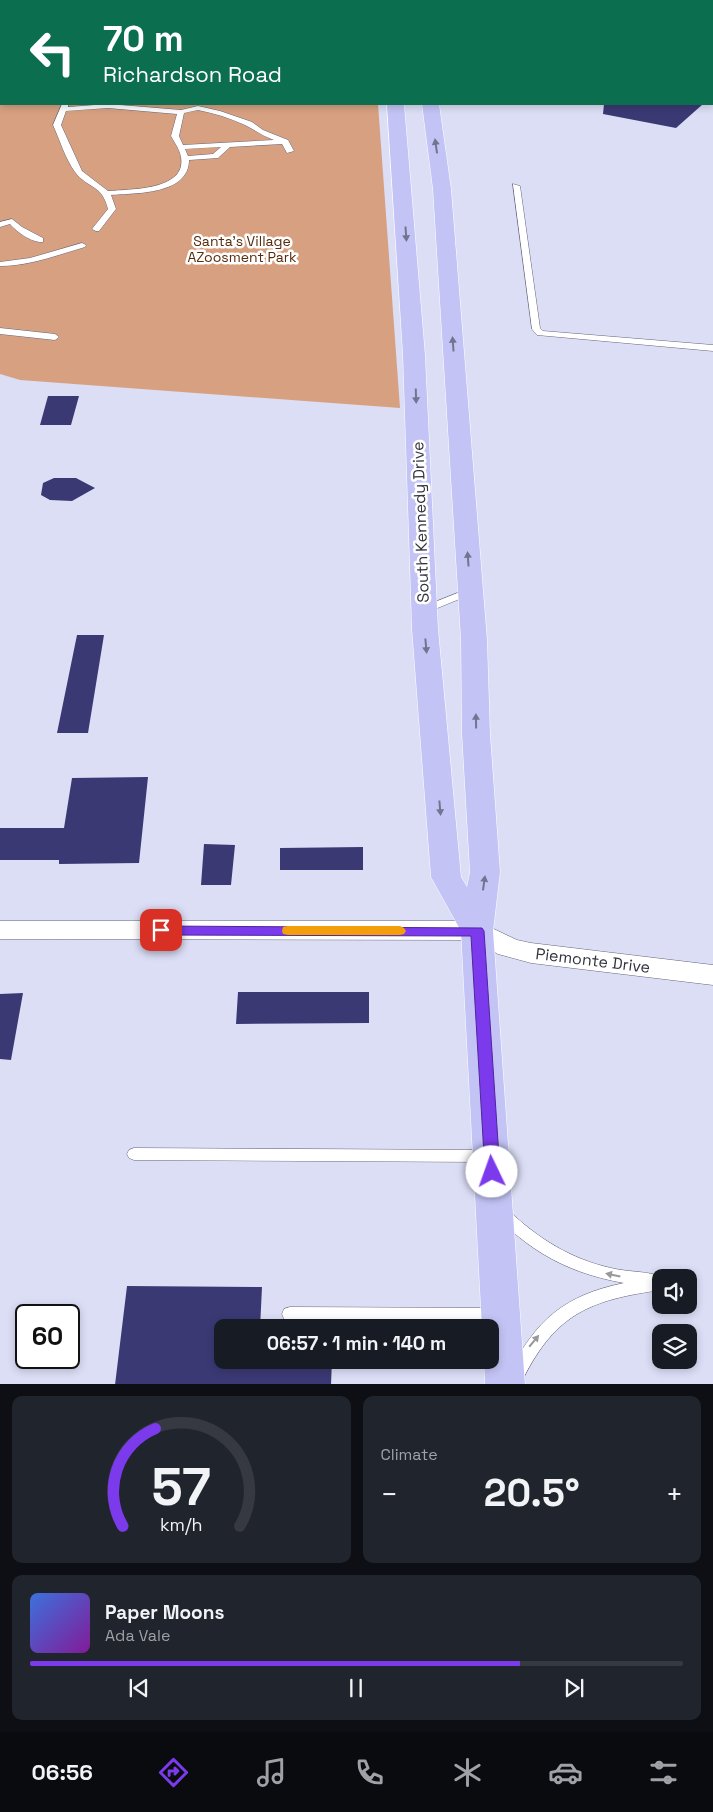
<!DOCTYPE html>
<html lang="en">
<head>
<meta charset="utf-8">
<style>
	body { margin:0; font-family:"Space Grotesk",sans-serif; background:#20242c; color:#f1f3f6; height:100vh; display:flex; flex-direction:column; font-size:19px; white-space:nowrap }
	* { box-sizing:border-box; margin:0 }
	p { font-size:16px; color:#9ea1a6 }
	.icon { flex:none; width:28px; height:28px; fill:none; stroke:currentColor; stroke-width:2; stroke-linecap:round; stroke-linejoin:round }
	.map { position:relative; height:1384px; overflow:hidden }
	.details { display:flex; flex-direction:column; gap:12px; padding:12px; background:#0d0f14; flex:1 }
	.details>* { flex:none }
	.banner { position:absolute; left:0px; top:0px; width:714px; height:105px; box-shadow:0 2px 8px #0003; background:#0b6e4f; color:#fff; overflow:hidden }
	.fabs { position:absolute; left:652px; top:1269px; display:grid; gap:10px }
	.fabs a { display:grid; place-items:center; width:45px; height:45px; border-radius:10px; background:#171b24; box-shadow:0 2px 8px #0003; font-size:25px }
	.speed { position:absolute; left:15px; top:1304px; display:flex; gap:10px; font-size:25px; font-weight:700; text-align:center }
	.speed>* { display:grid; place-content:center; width:65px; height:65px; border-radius:50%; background:#171b24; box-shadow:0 2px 8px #0003; line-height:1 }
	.speed .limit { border:2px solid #111; border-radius:8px; background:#fff; color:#111 }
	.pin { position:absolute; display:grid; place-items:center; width:42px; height:42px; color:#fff; margin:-21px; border-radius:10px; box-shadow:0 2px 8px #0006 }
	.me { position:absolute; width:55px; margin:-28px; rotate:357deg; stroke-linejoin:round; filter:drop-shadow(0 0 4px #0008) }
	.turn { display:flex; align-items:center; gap:18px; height:105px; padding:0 20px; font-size:22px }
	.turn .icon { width:65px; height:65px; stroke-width:2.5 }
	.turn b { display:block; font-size:35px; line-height:42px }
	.big { font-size:38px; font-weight:700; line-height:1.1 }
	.details .card { flex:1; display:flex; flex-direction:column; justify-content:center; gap:8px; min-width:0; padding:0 18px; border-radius:10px; background:#20242c }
	.details .dial { align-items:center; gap:0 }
	.dial svg { height:130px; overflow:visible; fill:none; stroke:#363941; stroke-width:7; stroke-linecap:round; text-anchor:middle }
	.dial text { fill:#f1f3f6; stroke:none }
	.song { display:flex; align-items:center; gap:15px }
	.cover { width:60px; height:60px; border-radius:8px; background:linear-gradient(135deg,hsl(220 70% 55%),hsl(290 70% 35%)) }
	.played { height:5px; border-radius:2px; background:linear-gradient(90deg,#7c3aed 75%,#363941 75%) }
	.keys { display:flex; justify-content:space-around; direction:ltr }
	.heat { display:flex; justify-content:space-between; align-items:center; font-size:28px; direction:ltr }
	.details .tiles { flex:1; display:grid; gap:12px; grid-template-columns:1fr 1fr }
	.card:last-child { grid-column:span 2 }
	.trip { position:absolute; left:214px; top:1319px; width:285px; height:50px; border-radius:10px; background:#171b24; box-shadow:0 2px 8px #0003; font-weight:700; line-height:50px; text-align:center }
	.dock { display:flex; height:80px; justify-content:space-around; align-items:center; background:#090b0e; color:#9ea1a6 }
	.dock .icon { width:35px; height:35px }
	.dock .on { color:#7c3aed }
	.dock b { font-size:22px; color:#f1f3f6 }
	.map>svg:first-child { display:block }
	.green { fill:#d7a181 }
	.building { fill:#3b3974 }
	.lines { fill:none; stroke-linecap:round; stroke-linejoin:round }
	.service-casing { stroke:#65667b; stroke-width:1 }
	.minor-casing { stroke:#65667b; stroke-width:1 }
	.primary-casing { stroke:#fff; stroke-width:1 }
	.service { fill:#fff; fill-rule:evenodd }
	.minor { fill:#fff; fill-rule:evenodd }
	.primary { fill:#c3c4f5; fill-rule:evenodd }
	.oneway { fill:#73748f }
	.oneway2 { fill:#98999e }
	.route { fill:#7c3aed; stroke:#51269a }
	.slow { fill:#f59e0b }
	.labels { text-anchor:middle; stroke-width:5; stroke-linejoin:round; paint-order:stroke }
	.far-park-label { font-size:14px; fill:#572b0b; stroke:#fff }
	.street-label { font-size:16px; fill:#32333c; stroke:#fff }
</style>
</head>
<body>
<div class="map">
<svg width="713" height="1385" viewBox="0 0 713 1385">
	<rect width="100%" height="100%" fill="#dcdef6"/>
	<path class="green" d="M0,0L9,1H1V104H378L400,408L20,380L0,374Z
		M455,0H713V53L712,1Z"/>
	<path class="building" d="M604,104H703L676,128L603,114Z
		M48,396H79L71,425H40Z
		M54,478H76L95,488L72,501L50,500L41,495L43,483Z
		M77,635H104L88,733H57Z
		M148,777L139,863L59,864V860H0V828H64L72,778Z
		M204,844L235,845L231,885H201Z
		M363,847V870H280V848Z
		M238,992H369V1023L236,1024Z
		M23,993L11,1060L0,1059V994Z
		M127,1286L262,1287L260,1328H222V1360H332L331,1385H115Z"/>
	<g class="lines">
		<g class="service-casing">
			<path id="service" d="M62,104H68V107L108,104L181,110L198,106L220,111L252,122L263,130L288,140L294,151L287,153L282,144L230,147L218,158L189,160C189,195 135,193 111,195L116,209L99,231H96L92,229L108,209C102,184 88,189 75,172C65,158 60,140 53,125ZM108,108L177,114L171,136C175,143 180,150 181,157C187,191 128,189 108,191L82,171L61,125L66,111ZM198,110C214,113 230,118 245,125C255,130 263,136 274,140L183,145L179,136L184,113ZM221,147L213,154L188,156L185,149Z
				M513,184L520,186L540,328L543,331L713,345V351L537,335L532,329Z
				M12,219L22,227L43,238V242C32,243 17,232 10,224L0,227V222Z
				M82,243L86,245L85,247C57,255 30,266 0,266V262L30,258Z
				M0,328L55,334L59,337L55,340L0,334Z
				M470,588L474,589L475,591L474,593L428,612H420L419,610L420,608Z
				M134,1148L487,1150L492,1152L494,1156L492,1160L487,1162L134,1160L129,1158L127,1154L129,1150Z
				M504,1209L509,1211C539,1239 571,1259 611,1268C627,1272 645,1271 660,1276L661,1290C591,1300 556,1313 523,1379L517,1381L511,1379L509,1374C535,1320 565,1295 624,1283C573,1274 535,1255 499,1219L496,1215L499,1211Z
				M290,1307L496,1308L502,1310L504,1315L502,1320L496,1322L290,1321L284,1319L282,1314L284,1309Z"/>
		</g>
		<g class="minor-casing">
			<path id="minor" d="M0,921H477L517,940L531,943L713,965V985L531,963L498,954L473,940L0,939Z"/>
		</g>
		<g class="primary-casing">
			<path id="primary" d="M335,0H357L358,1H336Z
				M382,0H398V1H383Z
				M712,59H713V69H712Z
				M387,104H404L425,355L438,629L461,877L467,887L470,872L462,734L461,640L433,189L422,104H439L451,189L487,640L490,734L500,872L493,931L525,1385H485L484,1360H490V1328H482L461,931L431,877L412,629L403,355Z"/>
		</g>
		<use href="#service" class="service"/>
		<use href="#minor" class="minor"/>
		<use href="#primary" class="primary"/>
	</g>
	<defs><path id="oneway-solid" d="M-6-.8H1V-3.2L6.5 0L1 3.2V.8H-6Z" transform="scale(1.25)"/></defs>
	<g class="oneway">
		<use href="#oneway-solid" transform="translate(436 146) rotate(-98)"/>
		<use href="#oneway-solid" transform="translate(406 234) rotate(86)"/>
		<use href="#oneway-solid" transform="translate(453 344) rotate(-94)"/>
		<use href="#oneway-solid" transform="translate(416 396) rotate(88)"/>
		<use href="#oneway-solid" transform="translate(468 559) rotate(-94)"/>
		<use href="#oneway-solid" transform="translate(426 646) rotate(85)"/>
		<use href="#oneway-solid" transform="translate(476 721) rotate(-91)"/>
		<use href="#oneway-solid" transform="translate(440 808) rotate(85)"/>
		<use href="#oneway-solid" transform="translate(484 883) rotate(-82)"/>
	</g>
	<g class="oneway2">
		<use href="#oneway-solid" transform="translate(613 1275) rotate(-168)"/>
		<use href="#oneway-solid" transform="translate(534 1341) rotate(-50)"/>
	</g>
	<path class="route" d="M161,926L482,928L484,931L500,1172L498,1176L492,1177L487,1176L485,1172L471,936L161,935L156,933L154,930L156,927Z"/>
	<path class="slow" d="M288,926H400L404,928L406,931L404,934L400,935H288L283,934L282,931L283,927Z"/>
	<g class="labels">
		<g class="far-park-label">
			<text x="242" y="246">Santa's Village<tspan x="242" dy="16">AZoosment Park</tspan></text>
		</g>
		<g class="street-label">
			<text transform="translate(420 522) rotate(-92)" y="6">South Kennedy Drive</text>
			<text transform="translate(593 960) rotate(7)" y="6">Piemonte Drive</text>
		</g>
	</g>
</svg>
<div class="fabs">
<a><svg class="icon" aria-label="sound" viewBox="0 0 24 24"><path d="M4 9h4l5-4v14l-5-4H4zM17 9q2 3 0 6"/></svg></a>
<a><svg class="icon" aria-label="layers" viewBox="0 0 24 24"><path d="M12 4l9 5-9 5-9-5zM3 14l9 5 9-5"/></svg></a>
</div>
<div class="speed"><div class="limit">60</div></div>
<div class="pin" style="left:161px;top:930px;background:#d93025"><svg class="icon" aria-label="arrive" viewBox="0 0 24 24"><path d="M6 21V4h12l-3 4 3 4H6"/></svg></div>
<svg class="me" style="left:492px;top:1172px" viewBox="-20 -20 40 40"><circle r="19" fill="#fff"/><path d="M0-13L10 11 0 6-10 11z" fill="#7c3aed"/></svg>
<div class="trip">06:57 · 1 min · 140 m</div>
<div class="banner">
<div class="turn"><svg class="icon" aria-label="left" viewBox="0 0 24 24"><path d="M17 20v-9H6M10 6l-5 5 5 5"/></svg><div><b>70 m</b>Richardson Road</div></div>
</div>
</div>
<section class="details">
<div class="tiles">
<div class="card dial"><svg viewBox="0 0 100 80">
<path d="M14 69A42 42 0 1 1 86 69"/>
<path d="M14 69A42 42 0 0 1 34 9" stroke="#7c3aed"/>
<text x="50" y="56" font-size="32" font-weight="700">57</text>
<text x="50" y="72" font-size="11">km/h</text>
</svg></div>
<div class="card"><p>Climate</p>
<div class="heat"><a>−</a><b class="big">20.5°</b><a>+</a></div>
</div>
<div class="card">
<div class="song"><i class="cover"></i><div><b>Paper Moons</b><p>Ada Vale</p></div></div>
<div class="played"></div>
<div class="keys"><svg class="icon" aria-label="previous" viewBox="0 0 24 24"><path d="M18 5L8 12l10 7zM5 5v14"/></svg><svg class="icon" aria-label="pause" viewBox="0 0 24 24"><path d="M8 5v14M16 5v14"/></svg><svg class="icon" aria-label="next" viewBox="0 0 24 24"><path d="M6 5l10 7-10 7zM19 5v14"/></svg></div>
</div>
</div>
</section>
<nav class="dock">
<b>06:56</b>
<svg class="icon on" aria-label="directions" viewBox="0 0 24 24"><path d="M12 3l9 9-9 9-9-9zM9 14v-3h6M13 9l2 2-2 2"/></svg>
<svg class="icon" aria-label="music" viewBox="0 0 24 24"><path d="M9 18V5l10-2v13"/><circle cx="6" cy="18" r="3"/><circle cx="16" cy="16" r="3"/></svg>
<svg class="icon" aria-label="phone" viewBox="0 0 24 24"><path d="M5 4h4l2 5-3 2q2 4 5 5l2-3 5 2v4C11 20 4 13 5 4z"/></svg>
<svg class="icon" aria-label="climate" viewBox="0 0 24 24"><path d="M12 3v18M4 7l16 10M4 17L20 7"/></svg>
<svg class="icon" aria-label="car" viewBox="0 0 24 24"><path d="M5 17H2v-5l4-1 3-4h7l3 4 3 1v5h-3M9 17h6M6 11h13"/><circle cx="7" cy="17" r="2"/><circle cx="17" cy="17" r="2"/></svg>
<svg class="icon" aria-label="filters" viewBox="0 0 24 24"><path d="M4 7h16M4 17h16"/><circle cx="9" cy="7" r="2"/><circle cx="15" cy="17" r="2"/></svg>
</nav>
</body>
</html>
